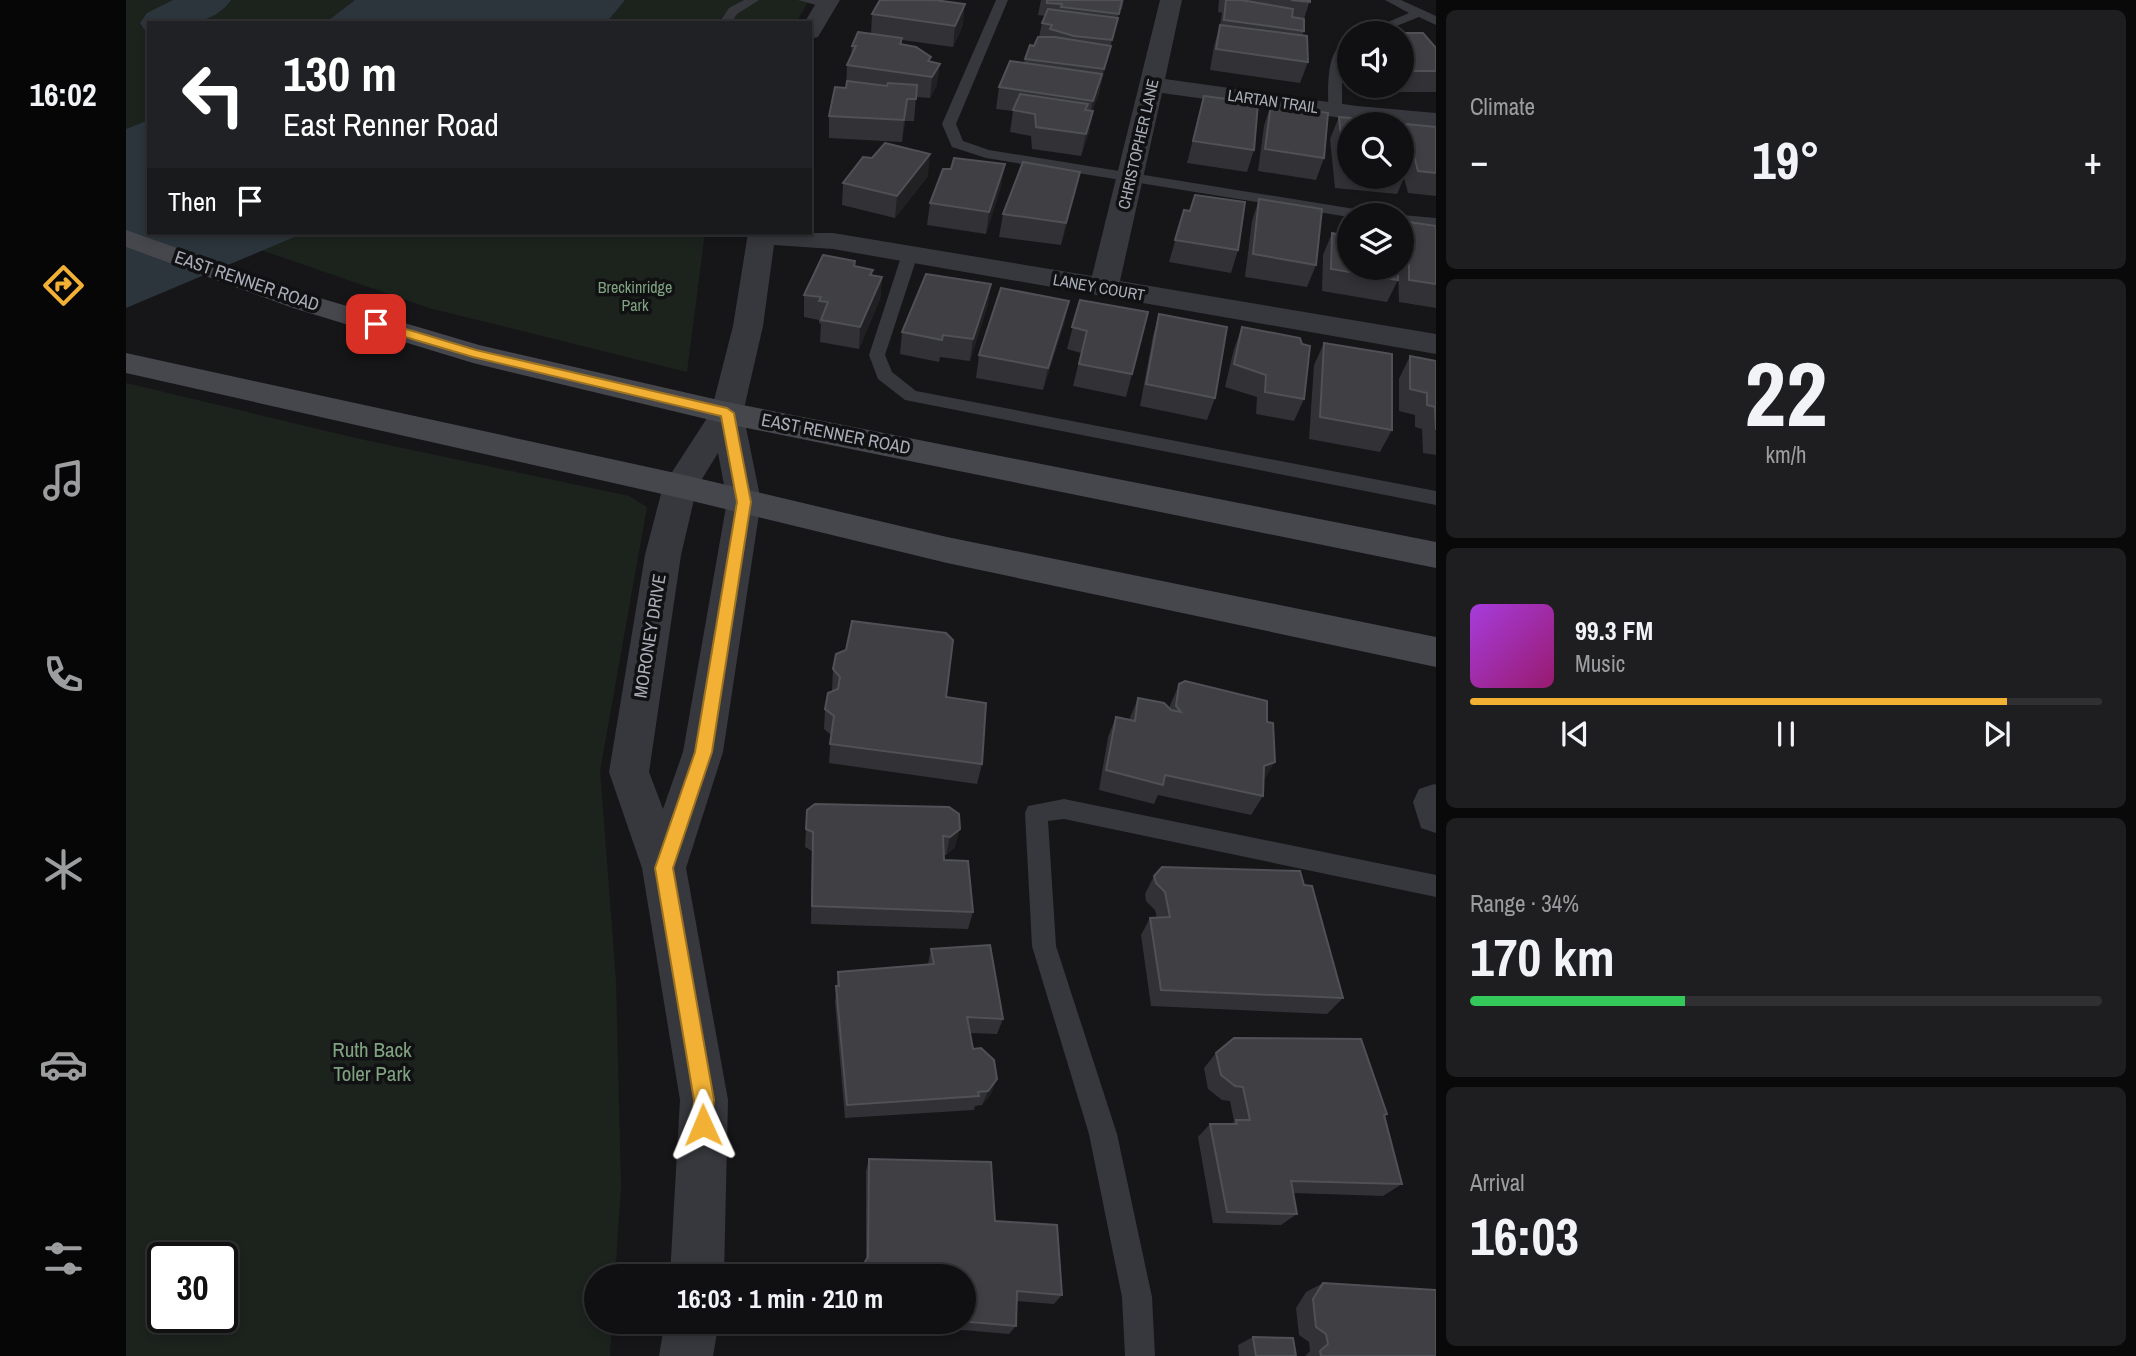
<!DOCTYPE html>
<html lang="en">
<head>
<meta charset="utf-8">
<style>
	body { margin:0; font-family:"Archivo Narrow",sans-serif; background:#1e1e20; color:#f1f3f6; height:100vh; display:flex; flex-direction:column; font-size:26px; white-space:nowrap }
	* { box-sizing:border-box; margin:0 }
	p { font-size:23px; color:#9c9d9f }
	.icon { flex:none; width:38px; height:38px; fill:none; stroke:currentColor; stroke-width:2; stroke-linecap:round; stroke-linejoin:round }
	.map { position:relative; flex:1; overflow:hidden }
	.panel { display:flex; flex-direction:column; gap:10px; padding:10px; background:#09090a; width:700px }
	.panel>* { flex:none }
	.guide { position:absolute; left:21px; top:21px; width:665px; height:214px; border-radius:0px; box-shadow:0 4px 10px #0003,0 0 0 2px #303032; background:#202124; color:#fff; overflow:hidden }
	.fabs { position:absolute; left:1211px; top:21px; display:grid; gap:14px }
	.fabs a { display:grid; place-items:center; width:77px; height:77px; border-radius:50%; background:#101012; box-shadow:0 4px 10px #0003,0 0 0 2px #303032; font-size:35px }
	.speed { position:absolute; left:21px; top:1242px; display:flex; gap:14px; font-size:35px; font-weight:700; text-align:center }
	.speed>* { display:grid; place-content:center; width:91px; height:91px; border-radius:50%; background:#101012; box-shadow:0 4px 10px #0003,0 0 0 2px #303032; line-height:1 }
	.speed .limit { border:4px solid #111; border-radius:10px; background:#fff; color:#111 }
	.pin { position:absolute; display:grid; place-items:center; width:60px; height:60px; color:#fff; margin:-30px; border-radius:14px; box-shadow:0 4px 10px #0006 }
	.me { position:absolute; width:77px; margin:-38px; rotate:359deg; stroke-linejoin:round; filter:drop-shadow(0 0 5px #0008) }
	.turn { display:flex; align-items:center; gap:24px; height:147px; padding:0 21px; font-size:32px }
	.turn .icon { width:91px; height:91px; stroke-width:2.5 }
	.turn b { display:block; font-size:49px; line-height:60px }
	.then { display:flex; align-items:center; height:66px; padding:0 21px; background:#0003; gap:14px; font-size:26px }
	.big { font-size:52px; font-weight:800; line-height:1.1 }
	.panel .widget { flex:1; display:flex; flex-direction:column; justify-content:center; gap:10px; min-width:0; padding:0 24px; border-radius:10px; background:#1e1e20 }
	.panel .dial { align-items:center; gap:0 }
	.dial b { font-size:91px; line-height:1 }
	.song { display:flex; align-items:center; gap:21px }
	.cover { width:84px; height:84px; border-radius:10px; background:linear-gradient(135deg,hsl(280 70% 55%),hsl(320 70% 35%)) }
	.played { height:7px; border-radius:4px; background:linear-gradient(90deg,#f2b134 85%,#303032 85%) }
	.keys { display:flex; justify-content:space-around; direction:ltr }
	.heat { display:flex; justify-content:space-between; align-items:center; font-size:38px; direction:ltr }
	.charge { height:10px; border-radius:5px; background:linear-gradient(90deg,#34c759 34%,#303032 0) }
	.trip { position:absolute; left:458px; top:1264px; width:392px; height:70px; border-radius:35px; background:#101012; box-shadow:0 4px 10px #0003,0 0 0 2px #303032; font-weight:800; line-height:70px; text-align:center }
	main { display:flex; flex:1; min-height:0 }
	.menu { display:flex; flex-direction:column; width:126px; justify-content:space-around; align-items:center; background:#060607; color:#9c9d9f }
	.menu .icon { width:49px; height:49px }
	.menu .on { color:#f2b134 }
	.menu b { font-size:32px; color:#f1f3f6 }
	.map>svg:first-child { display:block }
	.green { fill:#1c231d; fill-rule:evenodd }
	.water { fill:#2c353c }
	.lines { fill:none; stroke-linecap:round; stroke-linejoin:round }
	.river { fill:#2c353c; fill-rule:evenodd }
	.lane { fill:#37383d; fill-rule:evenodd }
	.street { fill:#37383d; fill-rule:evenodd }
	.secondary { fill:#45474d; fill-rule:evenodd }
	.wall { fill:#323236 }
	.shaded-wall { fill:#212124 }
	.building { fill:#3f3f44; stroke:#4f5156; stroke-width:2 }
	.route { fill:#f2b134; stroke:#9d7322; stroke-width:2 }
	.labels { text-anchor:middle; stroke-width:7; stroke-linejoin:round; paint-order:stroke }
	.far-street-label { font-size:16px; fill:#a8adb8; stroke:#111113 }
	.far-park-label { font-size:16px; fill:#7fa381; stroke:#111113 }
	.street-label { font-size:18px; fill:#a8adb8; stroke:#111113 }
	.near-park-label { font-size:21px; fill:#7fa381; stroke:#111113 }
</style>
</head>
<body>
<main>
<nav class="menu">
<b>16:02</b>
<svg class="icon on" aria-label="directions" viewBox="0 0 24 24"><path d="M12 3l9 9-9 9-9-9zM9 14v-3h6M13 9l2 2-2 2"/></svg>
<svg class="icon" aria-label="music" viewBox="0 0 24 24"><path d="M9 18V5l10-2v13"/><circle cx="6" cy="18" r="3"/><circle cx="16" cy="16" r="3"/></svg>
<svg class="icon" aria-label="phone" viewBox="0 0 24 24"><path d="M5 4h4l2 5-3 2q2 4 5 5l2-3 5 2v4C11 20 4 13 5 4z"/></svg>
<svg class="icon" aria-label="climate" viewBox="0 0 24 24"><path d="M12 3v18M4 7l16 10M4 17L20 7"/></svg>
<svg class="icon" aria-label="car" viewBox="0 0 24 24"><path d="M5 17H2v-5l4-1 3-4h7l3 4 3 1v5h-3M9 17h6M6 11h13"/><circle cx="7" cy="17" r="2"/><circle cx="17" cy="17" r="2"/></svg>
<svg class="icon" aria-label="filters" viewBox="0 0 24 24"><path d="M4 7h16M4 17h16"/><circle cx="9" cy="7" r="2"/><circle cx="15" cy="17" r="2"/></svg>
</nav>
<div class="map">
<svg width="1310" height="1356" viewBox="0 0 1310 1356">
	<rect width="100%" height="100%" fill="#161618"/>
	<path class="green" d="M0,0H683L670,23H23V211L0,203Z
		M86,233H579L561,372L303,308Z
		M0,383L234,439L503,496L521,507L474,771L490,981L495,1188L489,1276H471V1321H486L484,1356H0ZM37,1258H96V1318H37Z"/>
	<path class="water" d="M229,0H499L480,23H199Z
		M23,120V233H178L0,308V129Z"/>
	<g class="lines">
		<path class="river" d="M47,0H105C85,28 53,23 23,23L21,33L14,23L21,13Z"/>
		<path class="lane" d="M618,0H633L611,14L605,23H593L603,8Z
			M672,0H699L707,4L701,8Z
			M870,0H882L830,124L837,141L863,150L1241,211L1248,215L1223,217L860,158L826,147L816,124Z
			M1259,0H1275L1310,16V25L1293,17L1253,33H1237L1283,13Z
			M1223,39L1216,74V110L1209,114L1202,110C1203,88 1198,49 1223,39Z
			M1273,215H1276L1310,218V226L1276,223V215Z
			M784,249L792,254L759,355L766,372L790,391L1310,491V505L779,400L752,379L743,355L776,254Z
			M938,799L1310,875V897L938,819L922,821L930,946L991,1134L1026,1297L1029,1356H999L996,1297L963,1134L906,946L899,813L902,806Z"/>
		<path class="street" d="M692,0H714L692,37L684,39V23H678Z
			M1034,0H1056L1039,79L1231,106L1310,113V127L1231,120L1036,93L994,281L1310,334V354L707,249L648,245L637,326L617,413L635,501L597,752L560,868L602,1100L598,1276H544L554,1100L516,868L483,772L519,555L537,486L585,412L607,326L622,233H707L966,276ZM592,453L601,501L557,752L537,809L523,772L555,555L571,487Z
			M1308,784L1310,785V833L1295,828L1287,802L1293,789Z
			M539,1321H593L587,1356H533Z"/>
		<path class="secondary" d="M0,230L187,296L353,345L601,402L1310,542V568L601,424L347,363L167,308L0,247Z
			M0,353L554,474L821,537L1310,637V667L821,563L554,498L0,373Z"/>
	</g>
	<path class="wall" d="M754,0H818L817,1L837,25L827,47L776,40V44L805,62L811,85L804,98L790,97L788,121H779L776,142L703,138V116L720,88L721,65L725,57L726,46L745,34L746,14Z
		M915,0H998L996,9H994L972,96L966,111L963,133L955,156L906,149L905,136L884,132L887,111L870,109L873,87L898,63L899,59L913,37L916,23L919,16L912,15Z
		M1093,0H1184L1178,19V31L1176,36L1182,62L1174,83L1084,70L1088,46L1094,25L1096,13L1092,12Z
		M1276,33L1310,48V92H1266L1262,86H1276Z
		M1078,96L1128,150L1121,172L1061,163Z
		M1145,104L1198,158L1190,180L1132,171L1138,126Z
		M1213,117L1223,124V177H1276V135L1280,124L1310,127V196L1282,193L1278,178L1271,194L1209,188L1204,139Z
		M746,158L802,176L769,218L716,205L717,183Z
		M954,172L949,194L935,245L873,237L877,214Z
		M875,186L860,234L801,225L804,203Z
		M1133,199L1190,265L1181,287L1119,277L1126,221Z
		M1058,210L1112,250L1105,273L1043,262Z
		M1283,222L1310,226V308L1273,302L1272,268H1276V236Z
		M1218,223L1272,280L1261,302L1196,291L1197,255L1206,233L1213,235Z
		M729,266L747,275L756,277L754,299L733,349L694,342L695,324L693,323V320L678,317V295Z
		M865,284L861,307L844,361L814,357L813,362L774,354L776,332Z
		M954,300L1006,374L1000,397L947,386L955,353L941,349Z
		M943,301L938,324L917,390L850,378L853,355Z
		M1033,314L1089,398L1081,420L1014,406L1027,336Z
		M1116,327L1178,399L1168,421L1130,414L1131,397L1099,387L1108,349Z
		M1198,343L1266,430L1254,452L1183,439L1188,365Z
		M1284,356L1310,361V455L1297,453L1296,429L1289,427V415L1273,411V379Z
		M707,669L820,697L856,764L851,784L703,763L705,735L698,729L699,709L707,691L706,690Z
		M1053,684L1137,782V796L1125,815L1032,795L1028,804L973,790L982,737L990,717L1003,720L1012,698L1043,708Z
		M823,807L829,847L820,855H818V860L847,912L842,929L685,924L686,851L679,847L681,810Z
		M1028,876L1178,885L1217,998L1201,1014L1025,1006L1015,935L1024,918H1031L1029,910L1020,901L1019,894Z
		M805,949L877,1019L871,1034L844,1033L847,1049L865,1094L856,1105L849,1106L848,1110L719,1118L709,1002L712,972L802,964Z
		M1090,1053L1261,1114L1259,1116L1276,1184L1257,1196L1167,1193L1171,1214L1155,1225L1087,1223L1072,1137L1084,1124H1106L1108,1121L1104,1101L1096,1100L1082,1089L1078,1068Z
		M743,1159L869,1221L936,1295L928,1304L890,1301V1326L883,1334L742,1322L838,1321V1276H732L740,1261V1171Z
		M1197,1283L1310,1356H1179L1184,1351L1183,1342L1173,1335L1170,1308L1180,1292Z
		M1127,1337L1170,1356H1113L1112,1345Z"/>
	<path class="shaded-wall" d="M839,4L837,25L827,47L829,26Z
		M992,18L980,67L973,91L978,69Z
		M814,64L811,85L804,98L806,77Z
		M976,74L972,96L962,123L967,101Z
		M781,99L779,121L776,142L778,120Z
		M967,111L963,133L955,156L960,134Z
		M804,154L802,176L769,218L771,196Z
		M879,164L875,186L860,234L863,212Z
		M954,172L949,194L935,245L940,223Z
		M756,277L754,299L733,349L734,327Z
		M865,284L861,307L844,361L847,339Z
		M943,301L938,324L917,390L922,368Z
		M1149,762L1137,782L1138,766Z
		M834,829L829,847L820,855L824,837Z
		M871,1079L865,1094L856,1105L862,1091Z"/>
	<path class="building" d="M754,0H808L839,4L829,26L746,14Z
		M921,0H996L993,14L935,7L936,4L921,3Z
		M1100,0H1115L1167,9L1166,17L1178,19V31L1098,20Z
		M1165,0H1184V2Z
		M922,9L992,18L986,40L948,36L924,29L926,25L916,23Z
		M1094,25L1181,36L1182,62L1090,49Z
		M732,32L776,38L774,44L790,47L805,57L802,61L814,64L806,77L721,65L730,46H726Z
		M1276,33H1297L1310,48V71H1276Z
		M912,37H929L985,46L978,69L899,59L904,45L908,46Z
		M884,61L976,74L967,101L873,87Z
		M721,81L761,86L762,83L791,85L790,99H781L778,120L703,116L709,87L720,88Z
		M894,94L962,104L959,110L967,111L960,134L910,127L909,114L887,110Z
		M1078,96L1132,103L1128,150L1067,141Z
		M1145,104L1202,113L1198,158L1139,149Z
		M1213,117L1272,122L1273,124H1223V166H1218Z
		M1280,124L1310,127V173L1292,171Z
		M1276,142L1281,172H1276Z
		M759,143L804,154L771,196L717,183L737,157L746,158Z
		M828,158L879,164L863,212L804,203L817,169H825Z
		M897,162L954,172L940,223L877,214Z
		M1069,195L1119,202L1112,250L1049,240L1058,210L1064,211Z
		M1133,199L1196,209L1190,265L1127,254Z
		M1283,222L1310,226V284L1283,280Z
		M1218,223L1223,224V268H1272V280L1205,269L1206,233L1215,235Z
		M697,255L729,261L728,266L747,270L744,275L756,277L734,327L695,320L702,302L693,301L695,297L678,295Z
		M800,274L865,284L847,339L817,335L816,340L776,332Z
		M875,288L943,301L922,368L853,355Z
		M954,300L1022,312L1006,374L953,364L961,331L946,327Z
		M1033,314L1101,327L1089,398L1020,384Z
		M1116,327L1174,338L1176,344L1184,346L1178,399L1139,392L1140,375L1108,364Z
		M1198,343L1266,354V430L1194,417Z
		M1284,356L1310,361V430L1309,407L1301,405V393L1284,389Z
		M726,621L820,633L827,640L820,697L860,703L856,764L704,744L708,716L699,709L702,693L712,689L714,677L707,669L710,654L720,650Z
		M1059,681L1141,701V722L1147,723L1149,762L1138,766L1137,796L1039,775L1037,785L980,770L990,717L1009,721L1012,698L1038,703L1045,710L1055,712L1050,706L1053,684Z
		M689,804L823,807L833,814L834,829L824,837L817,836L818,860L842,861L847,912L686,906L687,832L680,829L681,810Z
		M1036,867L1174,871L1178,885L1186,886L1217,998L1035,990L1024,918L1044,917L1039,892L1030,883L1028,876Z
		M864,945L877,1019L841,1017L847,1049L855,1048L868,1060L871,1079L862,1091L852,1092L853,1096L721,1105L710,986H713L712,972L808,964L805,949Z
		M1108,1038L1235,1039L1261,1114L1258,1115L1276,1184L1165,1181L1171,1214L1101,1212L1084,1124H1111L1110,1120H1124L1117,1087L1109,1086L1095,1075L1090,1053Z
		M743,1159L865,1162L869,1221L931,1225L936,1295L891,1291L890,1326L833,1321H838V1276H732V1273L742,1257Z
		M1197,1283L1310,1290V1356H1195L1194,1351L1202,1344L1200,1334L1190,1327L1187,1299Z
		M1127,1337L1167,1338L1170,1356H1130Z"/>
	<path class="route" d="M250,320L350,350L601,408L608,413L625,502L586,752L547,868L588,1100L584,1132L577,1135L570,1132L567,1125L568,1100L529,868L569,752L611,502L595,416L347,357L245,327L244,324Z"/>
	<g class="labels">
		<g class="far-street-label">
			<text transform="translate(1147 101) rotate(8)" y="6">LARTAN TRAIL</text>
			<text transform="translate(1012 144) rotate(-77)" y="6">CHRISTOPHER LANE</text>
			<text transform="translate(973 287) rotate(10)" y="6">LANEY COURT</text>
		</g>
		<g class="far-park-label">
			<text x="509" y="293">Breckinridge<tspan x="509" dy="18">Park</tspan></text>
		</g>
		<g class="street-label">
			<text transform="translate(121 281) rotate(19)" y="6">EAST RENNER ROAD</text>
			<text transform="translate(710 434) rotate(11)" y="6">EAST RENNER ROAD</text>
			<text transform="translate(524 636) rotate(-81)" y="6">MORONEY DRIVE</text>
		</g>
		<g class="near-park-label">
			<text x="246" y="1057">Ruth Back<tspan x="246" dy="24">Toler Park</tspan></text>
		</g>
	</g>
</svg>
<div class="fabs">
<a><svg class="icon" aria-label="sound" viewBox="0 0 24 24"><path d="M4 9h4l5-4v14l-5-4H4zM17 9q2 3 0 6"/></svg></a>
<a><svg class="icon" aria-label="search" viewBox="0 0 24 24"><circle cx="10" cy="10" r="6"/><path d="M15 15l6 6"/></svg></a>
<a><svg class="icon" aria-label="layers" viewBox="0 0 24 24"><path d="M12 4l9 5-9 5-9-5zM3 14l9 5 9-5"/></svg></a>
</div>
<div class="speed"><div class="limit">30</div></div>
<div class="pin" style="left:250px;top:324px;background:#d93025"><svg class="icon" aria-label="arrive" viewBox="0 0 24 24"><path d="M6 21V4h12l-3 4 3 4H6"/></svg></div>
<svg class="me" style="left:577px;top:1125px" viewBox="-20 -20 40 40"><path d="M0-17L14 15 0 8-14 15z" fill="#f2b134" stroke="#fff" stroke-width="4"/></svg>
<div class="trip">16:03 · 1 min · 210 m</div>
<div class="guide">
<div class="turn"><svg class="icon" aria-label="left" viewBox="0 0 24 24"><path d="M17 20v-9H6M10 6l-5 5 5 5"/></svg><div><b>130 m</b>East Renner Road</div></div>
<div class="then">Then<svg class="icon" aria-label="arrive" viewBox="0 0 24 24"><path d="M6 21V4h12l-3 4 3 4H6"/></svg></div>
</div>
</div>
<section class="panel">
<div class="widget"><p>Climate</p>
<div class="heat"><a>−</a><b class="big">19°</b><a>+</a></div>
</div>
<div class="widget dial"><b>22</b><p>km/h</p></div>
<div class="widget">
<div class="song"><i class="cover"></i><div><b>99.3 FM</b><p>Music</p></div></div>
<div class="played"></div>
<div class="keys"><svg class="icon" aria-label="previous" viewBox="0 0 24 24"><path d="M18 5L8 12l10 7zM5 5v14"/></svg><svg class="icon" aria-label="pause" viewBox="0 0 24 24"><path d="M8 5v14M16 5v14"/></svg><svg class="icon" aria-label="next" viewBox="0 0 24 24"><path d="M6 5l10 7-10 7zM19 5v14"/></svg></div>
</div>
<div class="widget"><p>Range · 34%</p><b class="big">170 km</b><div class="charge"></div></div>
<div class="widget"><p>Arrival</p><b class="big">16:03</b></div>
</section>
</main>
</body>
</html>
